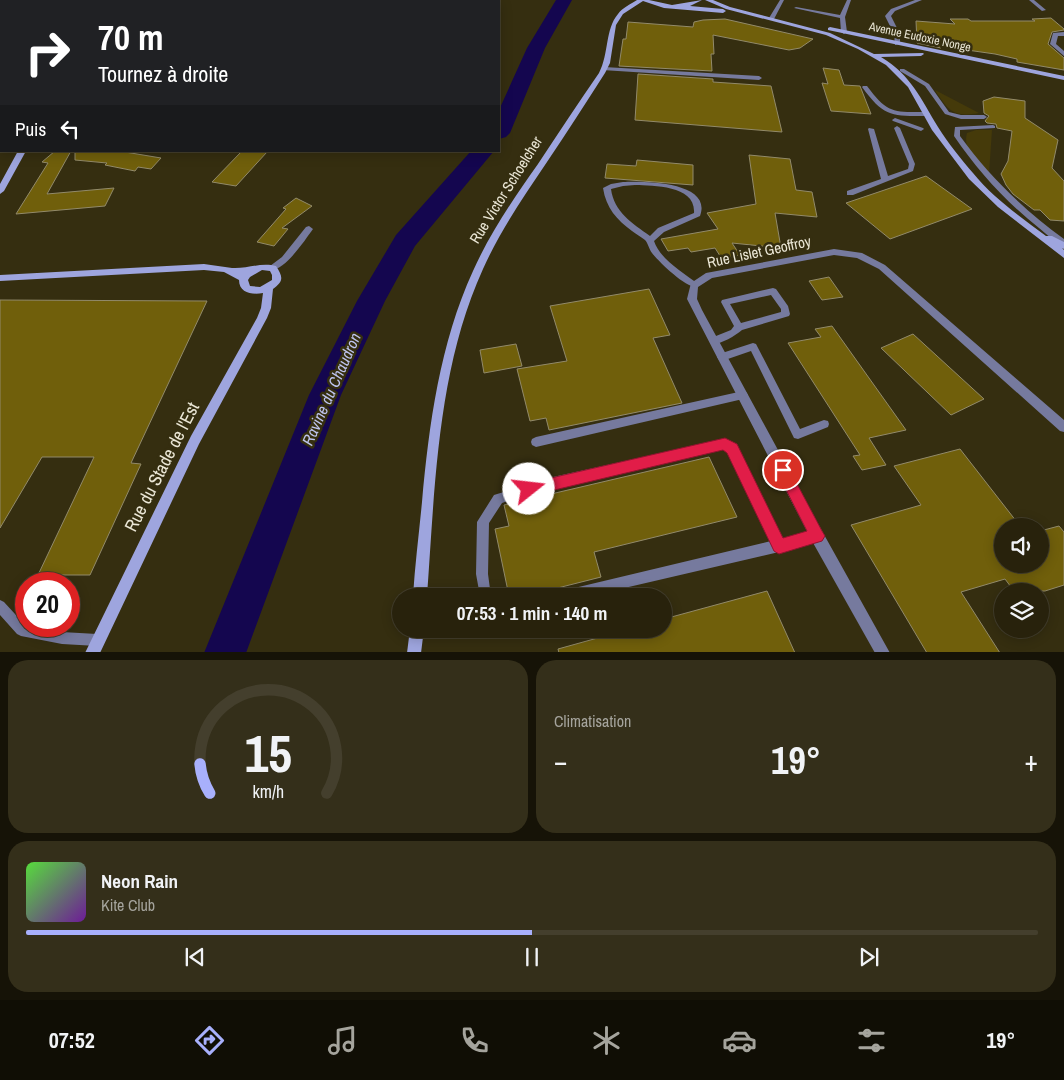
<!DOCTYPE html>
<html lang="fr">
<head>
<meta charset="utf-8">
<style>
	body { margin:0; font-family:"Archivo Narrow",sans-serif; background:#342f1a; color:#f1f3f6; height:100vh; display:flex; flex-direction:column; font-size:19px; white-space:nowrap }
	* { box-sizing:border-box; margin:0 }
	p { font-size:16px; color:#a5a49d }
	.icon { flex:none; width:28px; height:28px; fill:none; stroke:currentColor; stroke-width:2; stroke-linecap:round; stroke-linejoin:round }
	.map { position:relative; height:652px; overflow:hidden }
	.panel { display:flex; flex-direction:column; gap:8px; padding:8px; background:#161307; flex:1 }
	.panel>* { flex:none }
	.hud { position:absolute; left:0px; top:0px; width:500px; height:152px; box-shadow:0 2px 12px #0003,0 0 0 1px #443f2d; background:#202124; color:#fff; overflow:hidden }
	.buttons { position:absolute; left:994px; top:518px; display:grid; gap:10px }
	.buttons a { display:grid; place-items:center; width:55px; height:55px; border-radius:50%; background:#28220c; box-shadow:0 2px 12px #0003,0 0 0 1px #443f2d; font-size:25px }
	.speed { position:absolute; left:15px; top:572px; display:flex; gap:10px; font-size:25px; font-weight:700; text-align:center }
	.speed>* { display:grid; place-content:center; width:65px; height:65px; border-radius:50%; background:#28220c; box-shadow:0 2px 12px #0003,0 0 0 1px #443f2d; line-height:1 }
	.speed .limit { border:8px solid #d22; background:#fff; color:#111 }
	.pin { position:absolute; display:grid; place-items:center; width:42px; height:42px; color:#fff; margin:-21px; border:2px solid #fff; border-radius:50%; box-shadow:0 1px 5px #0007 }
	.me { position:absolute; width:55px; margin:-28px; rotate:74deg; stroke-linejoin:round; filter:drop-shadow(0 0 4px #0008) }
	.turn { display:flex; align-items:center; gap:18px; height:105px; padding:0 15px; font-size:22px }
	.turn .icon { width:65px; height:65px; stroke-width:2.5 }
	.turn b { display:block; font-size:35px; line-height:42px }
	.then { display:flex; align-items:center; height:48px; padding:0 15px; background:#0003; gap:10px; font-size:19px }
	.big { font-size:38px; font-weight:800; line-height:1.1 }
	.panel .tile { flex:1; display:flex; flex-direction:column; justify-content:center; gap:8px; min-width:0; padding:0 18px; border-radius:20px; background:#342f1a }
	.panel .dial { align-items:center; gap:0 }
	.dial svg { height:130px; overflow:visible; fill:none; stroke:#443f2d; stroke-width:7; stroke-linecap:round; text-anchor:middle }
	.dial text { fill:#f1f3f6; stroke:none }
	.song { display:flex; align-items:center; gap:15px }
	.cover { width:60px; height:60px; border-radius:8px; background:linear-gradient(135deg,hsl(110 70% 55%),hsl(280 70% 35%)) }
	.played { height:5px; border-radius:2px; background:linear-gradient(90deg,#a8b0fc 50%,#443f2d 50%) }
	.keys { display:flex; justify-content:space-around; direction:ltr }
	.heat { display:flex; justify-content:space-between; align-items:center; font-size:28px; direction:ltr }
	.panel .tiles { flex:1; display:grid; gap:8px; grid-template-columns:1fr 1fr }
	.tile:last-child { grid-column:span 2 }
	.trip { position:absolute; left:392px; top:588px; width:280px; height:50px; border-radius:25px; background:#28220c; box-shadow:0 2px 12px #0003,0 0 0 1px #443f2d; font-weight:800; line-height:50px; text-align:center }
	.tabs { display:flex; height:80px; justify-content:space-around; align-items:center; background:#100e05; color:#a5a49d }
	.tabs .icon { width:35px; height:35px }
	.tabs .active { color:#a8b0fc }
	.tabs b { font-size:22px; color:#f1f3f6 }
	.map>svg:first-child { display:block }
	.green { fill:#453a0a }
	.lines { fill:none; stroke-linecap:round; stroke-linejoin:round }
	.river { fill:#14064f; fill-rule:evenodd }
	.building { fill:#705f0b; stroke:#928a6a }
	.lane { fill:#767a9e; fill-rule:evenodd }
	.street { fill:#767a9e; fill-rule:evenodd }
	.secondary { fill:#9ea5de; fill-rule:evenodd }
	.route { fill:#e11d48; stroke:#92132f }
	.labels { text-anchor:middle; stroke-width:5; stroke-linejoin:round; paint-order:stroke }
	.far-street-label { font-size:12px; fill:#ebe7d6; stroke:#352e10 }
	.street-label { font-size:15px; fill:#ebe7d6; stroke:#352e10 }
	.water-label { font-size:16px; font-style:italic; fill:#bec4ef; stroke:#352e10 }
	.near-street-label { font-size:18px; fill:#ebe7d6; stroke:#352e10 }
</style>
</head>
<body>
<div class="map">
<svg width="1064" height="653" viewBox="0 0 1064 653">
	<rect width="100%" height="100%" fill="#352e10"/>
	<path class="green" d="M935,90L979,113C953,118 948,110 935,90Z
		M976,130H992L989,174C979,162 962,150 967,133Z"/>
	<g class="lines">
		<path class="river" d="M556,0H572L545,48L510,133L506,137L499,139V110L527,48Z
			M471,151H494L415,246L385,301L341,395L246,653H204L309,395L357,301L396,235Z"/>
	</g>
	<path class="building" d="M1051,18L1064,29V30L1052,32L1048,44L1064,58V70L1017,62V59L995,54L967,50L966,46L941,42V48L917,43L916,21L955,24L950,19H968L971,21H1035L1032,19Z
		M725,19L813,39L800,48L789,50L713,35L714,54H711L712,71L619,66L623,39H626L628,22L693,27L694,22L703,20Z
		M823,68L839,70L844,85L860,86L871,114L831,111L822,83L828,84Z
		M638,74L713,79V82L771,86L782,132L635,120Z
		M994,97L1025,101V118L1058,140L1052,168L1064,181V221L1050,220L1040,210H1034L1013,194L1006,185L1001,174L1008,161L1012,131L997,128L996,124L987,123L985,121L989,116L984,113L983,101Z
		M55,151H71L47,194L114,188L105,206L16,214L48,163L42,162Z
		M75,151H119L161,158L151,169L138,167L135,171L105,165L107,163L75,160Z
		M242,151L267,152L236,186L212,182Z
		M749,155L790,159L796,190L812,192L817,217L775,213L781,248L732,243L740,255L722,259L715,248L691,252L688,248L668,251L661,239L718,229L707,213L756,204Z
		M637,160L693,165V185L605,178L607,164L636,166Z
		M926,176L972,209L890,239L846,203Z
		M296,198L312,206L282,228L288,229L274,246L257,242L286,209L283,208Z
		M829,277L843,297L822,300L809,281Z
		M649,289L670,335L653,338L682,403L549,430L546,418L530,421L517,369L567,361L550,306Z
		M0,300L207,301L131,463L141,464L90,575H38L94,457H42L0,528Z
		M832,326L906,430L869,438L886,465L862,470L853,456L860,455L788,343L821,337L815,329Z
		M913,334L984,399L951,415L881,348Z
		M516,344L522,366L484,373L480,350Z
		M960,449L1020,526H1002V564H1040V531L1059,526L1064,532V585L1045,591H1014L1005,579L961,592L1000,653H927L851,525L921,505L894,466Z
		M709,457L737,517L594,552L601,577L526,596H509L495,529L509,526L504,505Z
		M767,591L795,653H559L558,649L630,629H664V619Z"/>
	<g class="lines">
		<path class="lane" d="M780,0H784L774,19H770L769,18Z
			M847,0H851L845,17L847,32L844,34L841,32L840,18L794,8L796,7L840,15Z
			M915,0H922L895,11L891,16L900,34V44L895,45L894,34L885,16L891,9Z
			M1029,0H1034L1046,10L1042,11Z
			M604,67L759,76L762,78L759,80L602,70V68Z
			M900,69H904L929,84L949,112L961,115H984L987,117L984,119H961L945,114L925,86L900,71Z
			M863,86H867C888,114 893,112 927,112L930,114L927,116C891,116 884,117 862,87Z
			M895,118L923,128L924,129L921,131L893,121L892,120Z
			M993,125L995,126V128L960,130V136C989,176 1024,210 1064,239V246C1055,242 1046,234 1039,228C1005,201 978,171 954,136L955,127Z
			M897,126L900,128L915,164L913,171L853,195H847V191L881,179L868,129L869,128L874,129L888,176L908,169L909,164L894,128Z
			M623,182C642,181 713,181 700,216L664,232L654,241C660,259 682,272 697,283L698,285L697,287C687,289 659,262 652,253C649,249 648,243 645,240C641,237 636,234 632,231C617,220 606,208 603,188L611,184ZM635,185C654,186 696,185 694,213L658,228L650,236C632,223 614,212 611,189L623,186Z
			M309,226L313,229C305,240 284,272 270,270L269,268L270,266L282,257L306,227Z
			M773,288L776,289L788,306L790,314L789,316L742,330C735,336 720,345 711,344L710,341L711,338L731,330L734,326L721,302L722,300ZM771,295L781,309V312L741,323L730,304Z
			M753,343L756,344L800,429L824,420L828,421L829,424L828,427L798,439L794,438L751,351L722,361L719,360L717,357L719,354Z
			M743,391L746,392L748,395L746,398L743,399L536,447L532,445L531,442L532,439L536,437Z
			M725,439L736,446L781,539L817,530L821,532L823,536L821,540L779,552L590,596H560L562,592L566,590L771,541L728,452L724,449L544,489L502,503L489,523L488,574L490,589L494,596H480L476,574L477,522L494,495L544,479Z
			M0,600L4,602L26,626H34L62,632L97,634L101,636L103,640L101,644L97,646L62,644L21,636L17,634L0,615Z"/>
		<path class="street" d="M1064,32V36H1058L1056,44L1064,51V56L1050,44L1053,33Z
			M834,249L862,253L885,265L1064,420V432L1060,431L879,269L857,258L834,255L712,278L698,287L697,299L702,310L822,531L890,653H875L812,541L687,299L691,283L706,273Z"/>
		<path class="secondary" d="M637,0H649L672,5L702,0L690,6L723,9L726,11L723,13L664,8L643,1L623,14L616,25L610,63L605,73C586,103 567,132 547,162C524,196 500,231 483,269C437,370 435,487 427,596H413C415,565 419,533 422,502C429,424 440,343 473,271C490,233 514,198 538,164C558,134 578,103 599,73C609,54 605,29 618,14C622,8 631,4 637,0Z
			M705,0H713L730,7L830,33L874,54L923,53L924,54L921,56L881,57C911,75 921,99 938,127C948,143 961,159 973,173C993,198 1021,217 1046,236H1052L1064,242V249L1062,248L1064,250V258L998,207L969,179L932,130L908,87L886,65L858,49L826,35L726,9Z
			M830,27L1064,76V80L828,30V28Z
			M0,86H1V90H0Z
			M0,96H1V100H0Z
			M18,151H26L4,191L0,194V184Z
			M204,264C213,265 223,267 232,268C247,269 261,262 276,266C283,277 284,281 273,289L271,308L267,318L199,444L100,653H85L191,436L257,318L261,308L263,293C252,295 239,293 239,280L224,272L204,270L0,281V275ZM262,270L270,271L272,275V280L260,287L250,286L248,280L250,277Z
			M410,629H424L421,653H407Z"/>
	</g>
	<path class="route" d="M725,438L737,444L783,538L807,531L776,470L778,465L783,464L787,465L822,531L825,536L822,541L779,554L774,551L727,453L723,450L529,496L524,494L522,489L524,485L529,483Z"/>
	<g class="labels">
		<g class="far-street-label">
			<text transform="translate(920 37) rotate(12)" y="4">Avenue Eudoxie Nonge</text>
		</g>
		<g class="street-label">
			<text transform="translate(506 190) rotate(-58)" y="5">Rue Victor Schoelcher</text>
			<text transform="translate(759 252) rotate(-12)" y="5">Rue Lislet Geoffroy</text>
		</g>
		<g class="water-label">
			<text transform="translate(331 389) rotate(-66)" y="6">Ravine du Chaudron</text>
		</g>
		<g class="near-street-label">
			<text transform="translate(162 467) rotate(-63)" y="6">Rue du Stade de l'Est</text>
		</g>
	</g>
</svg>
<div class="buttons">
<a><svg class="icon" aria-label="sound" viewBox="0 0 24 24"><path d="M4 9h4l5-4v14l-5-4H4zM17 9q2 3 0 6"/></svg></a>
<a><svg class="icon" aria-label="layers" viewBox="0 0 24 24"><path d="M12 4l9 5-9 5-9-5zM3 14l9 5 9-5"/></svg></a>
</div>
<div class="speed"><div class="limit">20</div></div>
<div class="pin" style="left:783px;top:470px;background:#d93025"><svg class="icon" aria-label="arrive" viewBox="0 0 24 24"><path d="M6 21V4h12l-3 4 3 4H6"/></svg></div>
<svg class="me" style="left:529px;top:489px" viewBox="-20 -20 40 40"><circle r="19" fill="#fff"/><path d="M0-13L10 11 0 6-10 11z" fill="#e11d48"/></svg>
<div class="trip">07:53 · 1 min · 140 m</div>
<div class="hud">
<div class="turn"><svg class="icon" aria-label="right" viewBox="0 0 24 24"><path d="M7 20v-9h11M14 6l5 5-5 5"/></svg><div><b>70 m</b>Tournez à droite</div></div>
<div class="then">Puis<svg class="icon" aria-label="left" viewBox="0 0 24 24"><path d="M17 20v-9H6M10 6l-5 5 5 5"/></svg></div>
</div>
</div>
<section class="panel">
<div class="tiles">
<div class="tile dial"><svg viewBox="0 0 100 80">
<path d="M14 69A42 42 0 1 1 86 69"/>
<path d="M14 69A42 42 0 0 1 8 51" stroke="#a8b0fc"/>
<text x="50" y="56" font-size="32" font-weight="700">15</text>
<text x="50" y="72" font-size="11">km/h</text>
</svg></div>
<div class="tile"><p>Climatisation</p>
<div class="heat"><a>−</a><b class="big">19°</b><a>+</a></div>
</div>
<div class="tile">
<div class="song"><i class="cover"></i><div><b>Neon Rain</b><p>Kite Club</p></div></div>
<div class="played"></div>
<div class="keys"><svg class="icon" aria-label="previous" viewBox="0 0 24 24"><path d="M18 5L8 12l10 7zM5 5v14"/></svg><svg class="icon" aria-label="pause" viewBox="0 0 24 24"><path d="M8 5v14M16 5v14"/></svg><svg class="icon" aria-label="next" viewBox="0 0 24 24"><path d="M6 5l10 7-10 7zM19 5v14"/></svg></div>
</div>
</div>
</section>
<nav class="tabs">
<b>07:52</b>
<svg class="icon active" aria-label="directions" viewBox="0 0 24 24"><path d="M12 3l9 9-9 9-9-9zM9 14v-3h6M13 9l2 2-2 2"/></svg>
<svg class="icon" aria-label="music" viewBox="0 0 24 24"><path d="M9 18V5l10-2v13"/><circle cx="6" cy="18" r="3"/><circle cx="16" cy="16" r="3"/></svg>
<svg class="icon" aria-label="phone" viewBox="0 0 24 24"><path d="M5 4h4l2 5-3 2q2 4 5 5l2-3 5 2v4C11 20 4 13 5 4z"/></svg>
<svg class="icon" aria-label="climate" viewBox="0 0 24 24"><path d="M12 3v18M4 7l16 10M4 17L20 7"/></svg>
<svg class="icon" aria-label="car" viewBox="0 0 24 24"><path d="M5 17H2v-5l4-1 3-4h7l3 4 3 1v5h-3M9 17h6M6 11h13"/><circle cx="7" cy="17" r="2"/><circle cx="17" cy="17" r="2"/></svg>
<svg class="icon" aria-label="filters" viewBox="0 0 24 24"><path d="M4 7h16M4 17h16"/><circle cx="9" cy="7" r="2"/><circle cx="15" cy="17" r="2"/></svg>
<b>19°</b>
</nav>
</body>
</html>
